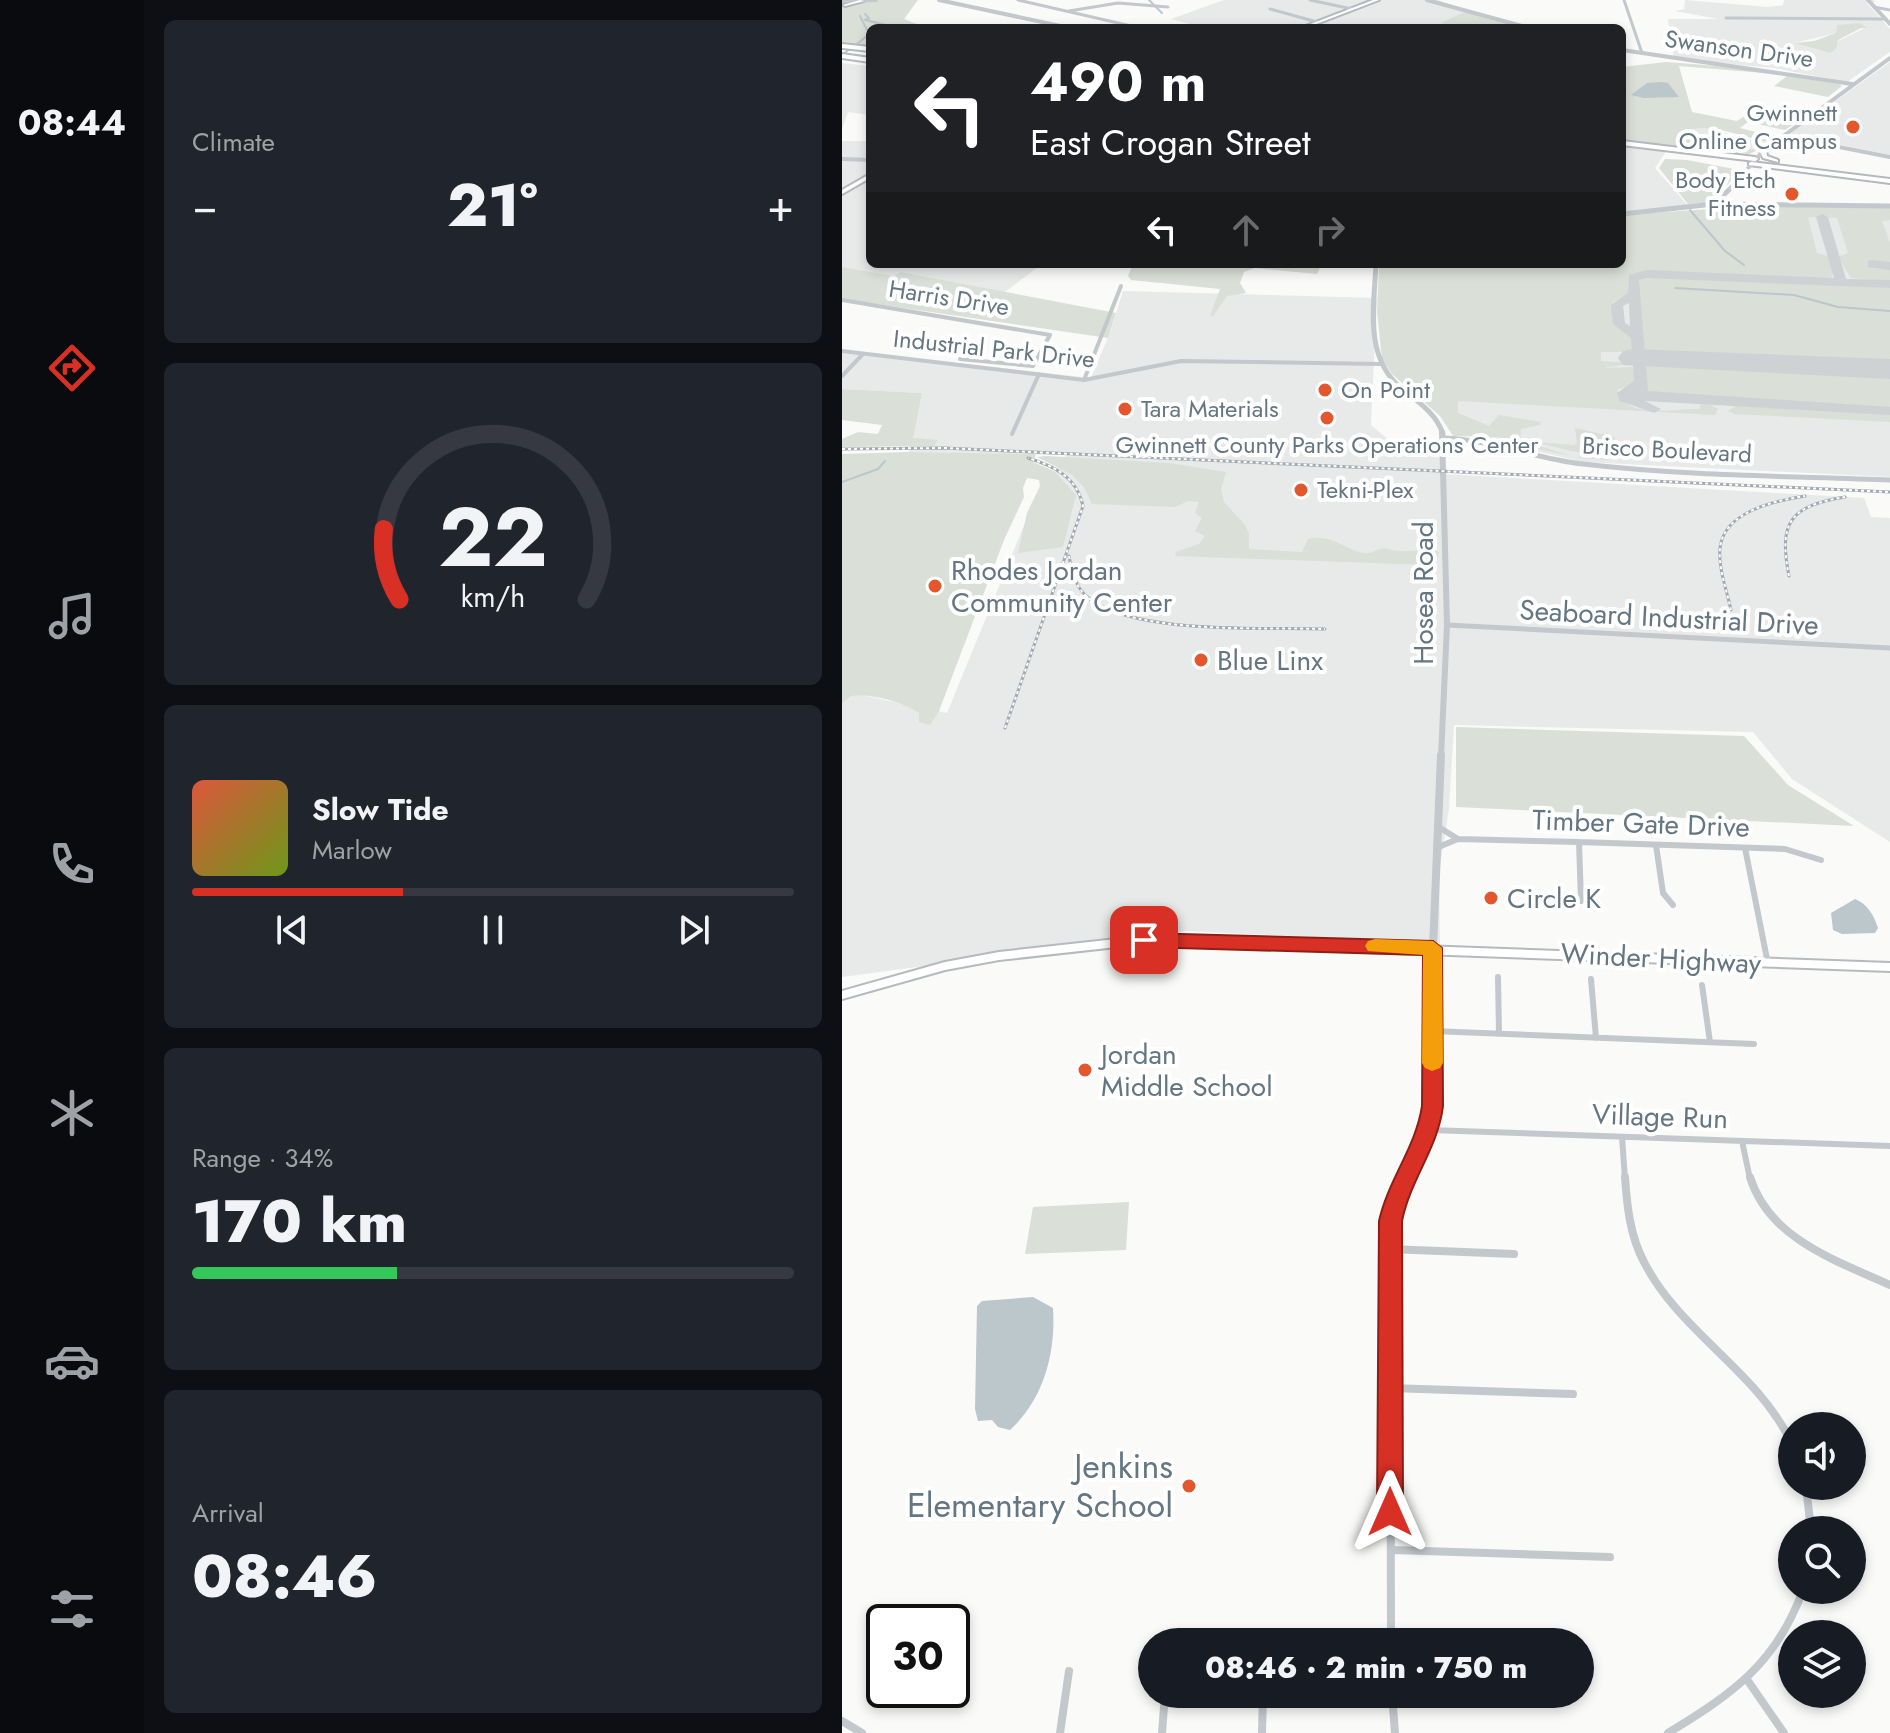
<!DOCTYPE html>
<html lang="en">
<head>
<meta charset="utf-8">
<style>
	body { margin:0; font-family:Jost,sans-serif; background:#20242c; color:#f1f3f6; height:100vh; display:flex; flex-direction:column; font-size:30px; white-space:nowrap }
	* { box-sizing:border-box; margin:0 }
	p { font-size:26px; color:#9ea1a6 }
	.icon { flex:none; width:44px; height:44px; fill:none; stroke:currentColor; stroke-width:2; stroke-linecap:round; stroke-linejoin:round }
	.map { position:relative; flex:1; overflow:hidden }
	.details { display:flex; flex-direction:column; gap:20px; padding:20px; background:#0d0f14; width:698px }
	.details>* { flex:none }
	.guide { position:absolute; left:24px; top:24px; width:760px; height:244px; border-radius:12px; box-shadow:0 4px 12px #0003; background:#202124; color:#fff; overflow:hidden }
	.tools { position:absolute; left:936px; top:1412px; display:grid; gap:16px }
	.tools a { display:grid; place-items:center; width:88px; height:88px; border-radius:50%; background:#171b24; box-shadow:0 4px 12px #0003; font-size:40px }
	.speed { position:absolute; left:24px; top:1604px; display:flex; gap:16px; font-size:40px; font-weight:700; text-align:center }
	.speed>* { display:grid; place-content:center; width:104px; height:104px; border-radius:50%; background:#171b24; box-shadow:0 4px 12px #0003; line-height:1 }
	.speed .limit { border:4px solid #111; border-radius:12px; background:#fff; color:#111 }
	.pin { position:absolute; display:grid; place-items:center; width:68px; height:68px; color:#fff; margin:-34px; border-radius:16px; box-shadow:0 4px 12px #0006 }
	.me { position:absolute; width:88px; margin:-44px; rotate:0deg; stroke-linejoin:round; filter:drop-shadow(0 0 6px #0008) }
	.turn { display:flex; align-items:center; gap:28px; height:168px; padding:0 32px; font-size:36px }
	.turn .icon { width:104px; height:104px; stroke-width:2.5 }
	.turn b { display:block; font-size:56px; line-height:68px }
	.lanes { display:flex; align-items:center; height:76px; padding:0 32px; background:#0003; justify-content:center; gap:40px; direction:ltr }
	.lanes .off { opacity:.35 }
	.big { font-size:60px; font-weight:800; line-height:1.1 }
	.details .tile { flex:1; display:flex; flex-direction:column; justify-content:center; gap:12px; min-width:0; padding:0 28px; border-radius:12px; background:#20242c }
	.details .dial { align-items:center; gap:0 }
	.dial svg { height:208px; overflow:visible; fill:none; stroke:#363941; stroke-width:7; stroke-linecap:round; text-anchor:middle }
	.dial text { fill:#f1f3f6; stroke:none }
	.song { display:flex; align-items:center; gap:24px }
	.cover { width:96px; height:96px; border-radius:12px; background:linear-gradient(135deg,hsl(10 70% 55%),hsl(80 70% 35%)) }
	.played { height:8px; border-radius:4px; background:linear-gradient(90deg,#d93025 35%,#363941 35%) }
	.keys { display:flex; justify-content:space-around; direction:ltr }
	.heat { display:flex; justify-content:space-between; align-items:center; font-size:44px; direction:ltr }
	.charge { height:12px; border-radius:6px; background:linear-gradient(90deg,#34c759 34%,#363941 0) }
	.trip { position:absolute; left:296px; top:1628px; width:456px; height:80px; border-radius:40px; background:#171b24; box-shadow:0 4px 12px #0003; font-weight:800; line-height:80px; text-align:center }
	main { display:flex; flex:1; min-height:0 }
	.dock { display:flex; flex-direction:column; width:144px; justify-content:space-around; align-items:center; background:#090b0e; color:#9ea1a6 }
	.dock .icon { width:56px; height:56px }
	.dock .on { color:#d93025 }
	.dock b { font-size:36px; color:#f1f3f6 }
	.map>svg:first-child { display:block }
	.built { fill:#e8e9e9; fill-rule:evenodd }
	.green { fill:#dadfd7 }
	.water { fill:#bbc7cb }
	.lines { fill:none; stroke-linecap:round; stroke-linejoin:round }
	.stream { stroke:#bbc7cb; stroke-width:2 }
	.taxiway { fill:#ced2d4; fill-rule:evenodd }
	.runway { fill:#ced2d4; fill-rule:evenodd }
	.primary-casing { stroke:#b5babe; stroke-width:4 }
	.trunk-casing { stroke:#b4b9bd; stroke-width:4 }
	.motorway-casing { stroke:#b4b9bd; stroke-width:4 }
	.minor-far4 { stroke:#c3c8cc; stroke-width:3 }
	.minor-far3 { stroke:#c3c8cc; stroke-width:4 }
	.minor-far2 { stroke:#c3c8cc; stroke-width:5 }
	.minor-far1 { stroke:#c3c8cc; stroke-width:6 }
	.minor { stroke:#c3c8cc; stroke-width:8 }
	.tertiary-far3 { stroke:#c3c8cc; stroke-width:4 }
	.tertiary-far2 { stroke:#c3c8cc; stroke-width:5 }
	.tertiary-far1 { stroke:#c3c8cc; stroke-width:6 }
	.tertiary { stroke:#c3c8cc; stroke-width:8 }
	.primary { fill:#fff; fill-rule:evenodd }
	.trunk { fill:#fff; fill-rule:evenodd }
	.motorway { fill:#fff; fill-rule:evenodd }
	.rail-casing { stroke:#a2aab0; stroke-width:3 }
	.rail { stroke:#fff; stroke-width:2; stroke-dasharray:3; stroke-linecap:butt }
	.route { fill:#d93025; stroke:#8d1f18; stroke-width:2 }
	.slow { fill:#f59e0b }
	.poi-dot { fill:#e4572e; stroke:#fff; stroke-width:3 }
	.labels { text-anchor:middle; stroke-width:8; stroke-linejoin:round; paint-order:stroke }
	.far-street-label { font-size:24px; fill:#657683; stroke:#fff }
	.far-poi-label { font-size:24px; fill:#657683; stroke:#fff; text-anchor:start }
	.poi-label { font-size:28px; fill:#657683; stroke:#fff; text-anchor:start }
	.street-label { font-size:28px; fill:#657683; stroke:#fff }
	.near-poi-label { font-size:34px; fill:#657683; stroke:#fff; text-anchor:end }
</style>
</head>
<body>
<main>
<nav class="dock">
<b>08:44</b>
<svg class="icon on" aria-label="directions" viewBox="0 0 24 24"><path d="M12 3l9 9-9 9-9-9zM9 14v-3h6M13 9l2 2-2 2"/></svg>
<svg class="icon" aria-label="music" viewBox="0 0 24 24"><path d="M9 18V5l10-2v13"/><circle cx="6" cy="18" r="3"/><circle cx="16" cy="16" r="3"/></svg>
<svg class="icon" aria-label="phone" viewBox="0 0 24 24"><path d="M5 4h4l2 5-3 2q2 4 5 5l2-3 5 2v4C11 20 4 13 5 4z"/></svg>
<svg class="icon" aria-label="climate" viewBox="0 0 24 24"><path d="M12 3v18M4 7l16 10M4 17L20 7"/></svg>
<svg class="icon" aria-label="car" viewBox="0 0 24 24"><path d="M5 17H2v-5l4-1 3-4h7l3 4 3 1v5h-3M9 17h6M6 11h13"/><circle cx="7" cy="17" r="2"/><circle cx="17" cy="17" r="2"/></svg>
<svg class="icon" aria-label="filters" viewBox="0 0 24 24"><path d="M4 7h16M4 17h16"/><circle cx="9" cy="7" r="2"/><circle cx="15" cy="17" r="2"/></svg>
</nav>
<section class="details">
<div class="tile"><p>Climate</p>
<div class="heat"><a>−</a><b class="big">21°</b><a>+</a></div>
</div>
<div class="tile dial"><svg viewBox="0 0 100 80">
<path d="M14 69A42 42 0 1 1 86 69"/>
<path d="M14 69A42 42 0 0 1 8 42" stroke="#d93025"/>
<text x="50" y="56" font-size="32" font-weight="700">22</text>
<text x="50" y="72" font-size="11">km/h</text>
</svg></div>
<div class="tile">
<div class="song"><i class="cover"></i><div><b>Slow Tide</b><p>Marlow</p></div></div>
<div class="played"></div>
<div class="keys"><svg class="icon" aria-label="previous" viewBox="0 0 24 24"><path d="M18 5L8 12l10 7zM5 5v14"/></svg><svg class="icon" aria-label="pause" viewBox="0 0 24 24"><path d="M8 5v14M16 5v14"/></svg><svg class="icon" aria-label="next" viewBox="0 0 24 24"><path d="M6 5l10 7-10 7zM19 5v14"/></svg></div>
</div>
<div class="tile"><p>Range · 34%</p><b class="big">170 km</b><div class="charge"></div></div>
<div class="tile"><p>Arrival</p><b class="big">08:46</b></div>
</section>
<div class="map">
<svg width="1048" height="1733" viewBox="0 0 1048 1733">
	<rect width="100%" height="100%" fill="#fafaf8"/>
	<path class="built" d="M382,0H596L628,12L630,28H363L329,19Z
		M843,0L926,7L941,5L942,0H1031L1034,2L1025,3L1048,29V52L1005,82L932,68L832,59L826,19H876L833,11L842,9ZM995,25L1023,28L996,41L988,53L952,43L995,33Z
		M1048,62V155L951,135L949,133Z
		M0,63L28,66V115L6,112L0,129Z
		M862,127L897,137L926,142L916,150L836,137L845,129Z
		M0,141H28V264H200L163,292L59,272L52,276L0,267Z
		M780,145L825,150L813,168L849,209L780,215Z
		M1048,208V477L741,462L626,435L540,305L780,264L866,211Z
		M281,291L535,298L529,425L548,441L601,459L602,474L1022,498L1029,517L1048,518V842L950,779L911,732L612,725L607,809L597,873L598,943L344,931L0,977V704L9,696L19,695L105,713L187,513L224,455L67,452L80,393L0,389V350L249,378L269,330Z"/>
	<path class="green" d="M0,0H76L62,19L85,28H28V48L0,44Z
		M623,12L680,28H619L599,23Z
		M1018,23L1025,28H1019L996,40L994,49L988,53L952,43L972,41L994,33L995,25Z
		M824,62L902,68L997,84L1000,86L986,97L932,86L945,76L933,74L837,66L850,112L895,121L906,114L952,124L943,130L906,122L898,128L934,137L926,142C901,138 855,116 836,137L916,150L907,154L780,141V67Z
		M823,159L845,160L892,169L895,174L869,203L846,204L817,168Z
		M911,206L1048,207V220L1040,221L1048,243V264L1029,265L1048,267V282L1009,278L996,257L1006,253L995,218L966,217L975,253L989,257L992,271L989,278L804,272L790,275L788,295L771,302L772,325L790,334L791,352H759V361L791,363L761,368L792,367L793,383L775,390C785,421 834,408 857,409L858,405L867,404L876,409L873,415L616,401V413L647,426L657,415L699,422L698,425L679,429L678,440L729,456L686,447L656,437L611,436L598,416L550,374L540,359L535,312L537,264H780V215Z
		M291,264H480L475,274L413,268L402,272L398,283L404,293L385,296L371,316H368L378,289L289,280L286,276Z
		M0,267L52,276L59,272L274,313L266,338L0,299Z
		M835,276L1048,285V364L801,351L795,293L798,279Z
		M808,363L1048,374V408L811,397L802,391L800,367Z
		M0,389L80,393L71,438L96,440L92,446L0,447V439L16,432L36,434L40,425L0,420Z
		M894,406L1048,413V422L893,414L886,411Z
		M733,428L773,437V454H768L766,460L737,458L739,453L691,442L732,445L735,443Z
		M67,452L194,454L191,462L212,471L234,495L221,547L176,553L185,513L198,486L197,480L185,478L181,488L182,497L162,540L97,711L88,725L77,722V713C62,702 28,693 9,696L0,704V454Z
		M204,456L327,463L384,472L379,489L382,502L403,525L407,534V549L460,552L466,539C487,534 499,546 517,552C528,556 532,550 542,548C564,556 581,546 597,552L594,563L587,565L333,556L334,552L357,544L363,536L353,531L360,518L353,513L357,502L346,501L333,507L250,504L242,487L230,475L195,457Z
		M614,727L902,736L946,785L1012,826L614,807Z
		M287,1202L284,1250L183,1254L191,1207Z"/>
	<path class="water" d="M819,82L826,83L837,97L802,98L789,95L805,83Z
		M1013,899C1026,904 1032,916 1036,928L1033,933L1000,934L991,930L989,913Z
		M191,1297L211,1308C214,1352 202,1399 168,1430L156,1427L150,1420L136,1421L133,1409L135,1306L140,1301Z"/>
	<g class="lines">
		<path class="stream" d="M307,0L320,13
			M23,14L27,18L23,20L58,28
			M14,45L27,34L18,16
			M0,55L9,48
			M848,210L883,251L902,265
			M833,288L952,295L996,307L1048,311
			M0,482L36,469L43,461"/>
		<path class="taxiway" d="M980,214L986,217L1004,279L1048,280V288L805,278L797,280L806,391L1048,407V415L803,401L819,409L812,413L778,401L775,393L792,381L789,338L771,324L769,305L786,293L787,275L805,270L992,278L974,217ZM787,303L788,326L783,323L781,306Z
			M1030,260L1048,262V270L1026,267V261Z
			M1040,366H1048V374L1040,372Z"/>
		<path class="runway" d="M792,349L1048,359V379L781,365L776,358L781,351Z"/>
		<g class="primary-casing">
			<path id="primary" d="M302,936L1048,963V971L302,944L157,960L103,970L0,999V991L103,962L157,952Z"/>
		</g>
		<g class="trunk-casing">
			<path id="trunk" d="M531,0H537L464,28H458Z
				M921,149L924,151L925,156L936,160V162L921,158L918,151Z
				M909,162L1048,179V183L907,165V163Z
				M28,174V178L0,194V190Z"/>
		</g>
		<g class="motorway-casing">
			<path id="motorway" d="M18,0L22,1L3,6L1,5Z
				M0,44L28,47V51L0,48Z
				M0,54L28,58V62L0,58Z
				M780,141L913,157L916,159L913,161L780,145Z"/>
		</g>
		<path class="minor-far4" d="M176,0L298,28
			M468,0L510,9
			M782,0L800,53
			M1032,7L1048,10
			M428,9L475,22
			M227,11L276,3L326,7
			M884,18L1043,19"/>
		<path class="minor-far3" d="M0,300L208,335L191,366L118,359
			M0,351L242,380L339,361L538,364
			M0,376L21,354
			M242,380L279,286
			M170,434L197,374"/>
		<path class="minor-far2" d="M602,438C650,440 694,459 741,464C843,476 946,476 1048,480
			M605,625L1048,648"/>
		<path class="minor-far1" d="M595,826L616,839
			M737,842L739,901
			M814,845L821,893L831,905
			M594,848L616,839L737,842L943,849L979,860
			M903,848L926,964
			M656,977L657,1034
			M749,979L754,1038
			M860,985L868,1042
			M590,1031L912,1044
			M587,1130L1048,1146
			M780,1137L783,1179
			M900,1141L908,1179
			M563,1179L583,1136L590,1106L591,948"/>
		<path class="minor" d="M783,1177C785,1206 788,1236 802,1262C838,1333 916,1371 950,1444
			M908,1177C927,1239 995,1261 1048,1285
			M547,1249L672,1254
			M548,1388L731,1394
			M964,1486L969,1530
			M550,1550L768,1557
			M549,1642L548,1221L564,1177
			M906,1681L942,1733
			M550,1694L553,1733
			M0,1721L20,1733
			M218,1733L227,1671
			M320,1733L323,1694
			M420,1733L421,1694
			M826,1733C890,1694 934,1664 961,1590"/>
		<path class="tertiary-far3" d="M97,0L228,28
			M585,0L687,28
			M1026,0L1048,24
			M0,1L34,0
			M780,50L1010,84
			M941,136L1048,157
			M0,159L28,160
			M889,188L921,151L1048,58"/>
		<path class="tertiary-far2" d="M872,204L891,186
			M780,214L872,204L1048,206
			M534,264C532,307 522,357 559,388C576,402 594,413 601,434"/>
		<path class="tertiary-far1" d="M599,757L605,625L600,432"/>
		<path class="tertiary" d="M591,948L599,755"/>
		<use href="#primary" class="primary"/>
		<use href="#trunk" class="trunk"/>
		<use href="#motorway" class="motorway"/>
		<g class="rail-casing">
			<path id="rail" d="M0,449L103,448L1048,492
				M227,556C230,573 233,588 248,599C296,635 422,627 483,629
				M947,576C936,521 949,506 1003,497
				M889,610C885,591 876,568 878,548C882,511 933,501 963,496
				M163,728L241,506C235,477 212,466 186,458"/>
		</g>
		<use href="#rail" class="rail"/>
	</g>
	<path class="route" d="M302,933L591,941L600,948L601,1106C596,1148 568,1180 560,1221L561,1512L557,1521L548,1525L539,1521L535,1512L537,1221C546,1180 574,1147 580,1106L581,955L302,947L293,940Z"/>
	<path class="slow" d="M533,939L591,941L600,948L601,1063L598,1068L590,1071L583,1068L580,1063L581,955L526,951L523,946L526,941Z"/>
	<g class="poi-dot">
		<circle cx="1011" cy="127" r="8"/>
		<circle cx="950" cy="194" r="8"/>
		<circle cx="483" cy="390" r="8"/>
		<circle cx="283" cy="409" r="8"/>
		<circle cx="485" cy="418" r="8"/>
		<circle cx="459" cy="490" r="8"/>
		<circle cx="93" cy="586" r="8"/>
		<circle cx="359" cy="660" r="8"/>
		<circle cx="649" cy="898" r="8"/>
		<circle cx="243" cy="1070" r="8"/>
		<circle cx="347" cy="1486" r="8"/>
	</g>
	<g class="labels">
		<g class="far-street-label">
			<text transform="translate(897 49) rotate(8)" y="8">Swanson Drive</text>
			<text transform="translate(107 298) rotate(9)" y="8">Harris Drive</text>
			<text transform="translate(152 349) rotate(6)" y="8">Industrial Park Drive</text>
			<text transform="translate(825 450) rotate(3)" y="8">Brisco Boulevard</text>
		</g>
		<g class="far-poi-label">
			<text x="995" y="121" text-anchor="end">Gwinnett<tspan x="995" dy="28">Online Campus</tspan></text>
			<text x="934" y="188" text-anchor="end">Body Etch<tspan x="934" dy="28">Fitness</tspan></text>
			<text x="499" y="398">On Point</text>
			<text x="299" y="417">Tara Materials</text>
			<text x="485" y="453" text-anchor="middle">Gwinnett County Parks Operations Center</text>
			<text x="475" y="498">Tekni-Plex</text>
		</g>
		<g class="poi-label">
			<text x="109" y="580">Rhodes Jordan<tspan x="109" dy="32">Community Center</tspan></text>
			<text x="375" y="670">Blue Linx</text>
			<text x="665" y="908">Circle K</text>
			<text x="259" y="1064">Jordan<tspan x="259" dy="32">Middle School</tspan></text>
		</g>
		<g class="street-label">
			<text transform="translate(581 593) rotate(-90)" y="10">Hosea Road</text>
			<text transform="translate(827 617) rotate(3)" y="10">Seaboard Industrial Drive</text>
			<text transform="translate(799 823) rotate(2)" y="10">Timber Gate Drive</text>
			<text transform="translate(819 958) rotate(3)" y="10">Winder Highway</text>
			<text transform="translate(818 1116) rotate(2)" y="10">Village Run</text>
		</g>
		<g class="near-poi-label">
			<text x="331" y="1478">Jenkins<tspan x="331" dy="39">Elementary School</tspan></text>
		</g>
	</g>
</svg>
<div class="tools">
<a><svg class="icon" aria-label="sound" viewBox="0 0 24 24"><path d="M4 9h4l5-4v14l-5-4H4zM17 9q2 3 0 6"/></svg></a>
<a><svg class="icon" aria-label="search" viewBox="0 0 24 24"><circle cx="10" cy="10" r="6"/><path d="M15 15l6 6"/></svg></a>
<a><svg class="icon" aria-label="layers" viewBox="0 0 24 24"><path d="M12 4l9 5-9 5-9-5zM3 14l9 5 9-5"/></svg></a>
</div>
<div class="speed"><div class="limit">30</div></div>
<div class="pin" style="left:302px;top:940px;background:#d93025"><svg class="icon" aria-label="arrive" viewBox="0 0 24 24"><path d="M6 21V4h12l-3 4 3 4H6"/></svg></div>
<svg class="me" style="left:548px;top:1512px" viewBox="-20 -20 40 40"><path d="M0-17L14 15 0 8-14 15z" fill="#d93025" stroke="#fff" stroke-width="4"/></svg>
<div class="trip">08:46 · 2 min · 750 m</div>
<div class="guide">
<div class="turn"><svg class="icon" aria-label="left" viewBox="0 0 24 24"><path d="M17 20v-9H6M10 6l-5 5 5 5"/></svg><div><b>490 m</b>East Crogan Street</div></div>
<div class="lanes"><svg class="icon" aria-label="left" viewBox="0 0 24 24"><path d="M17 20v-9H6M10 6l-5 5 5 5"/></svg><svg class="icon off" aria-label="ahead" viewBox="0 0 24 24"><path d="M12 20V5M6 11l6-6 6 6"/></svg><svg class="icon off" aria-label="right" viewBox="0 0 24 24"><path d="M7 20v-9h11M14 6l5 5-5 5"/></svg></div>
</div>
</div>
</main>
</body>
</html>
